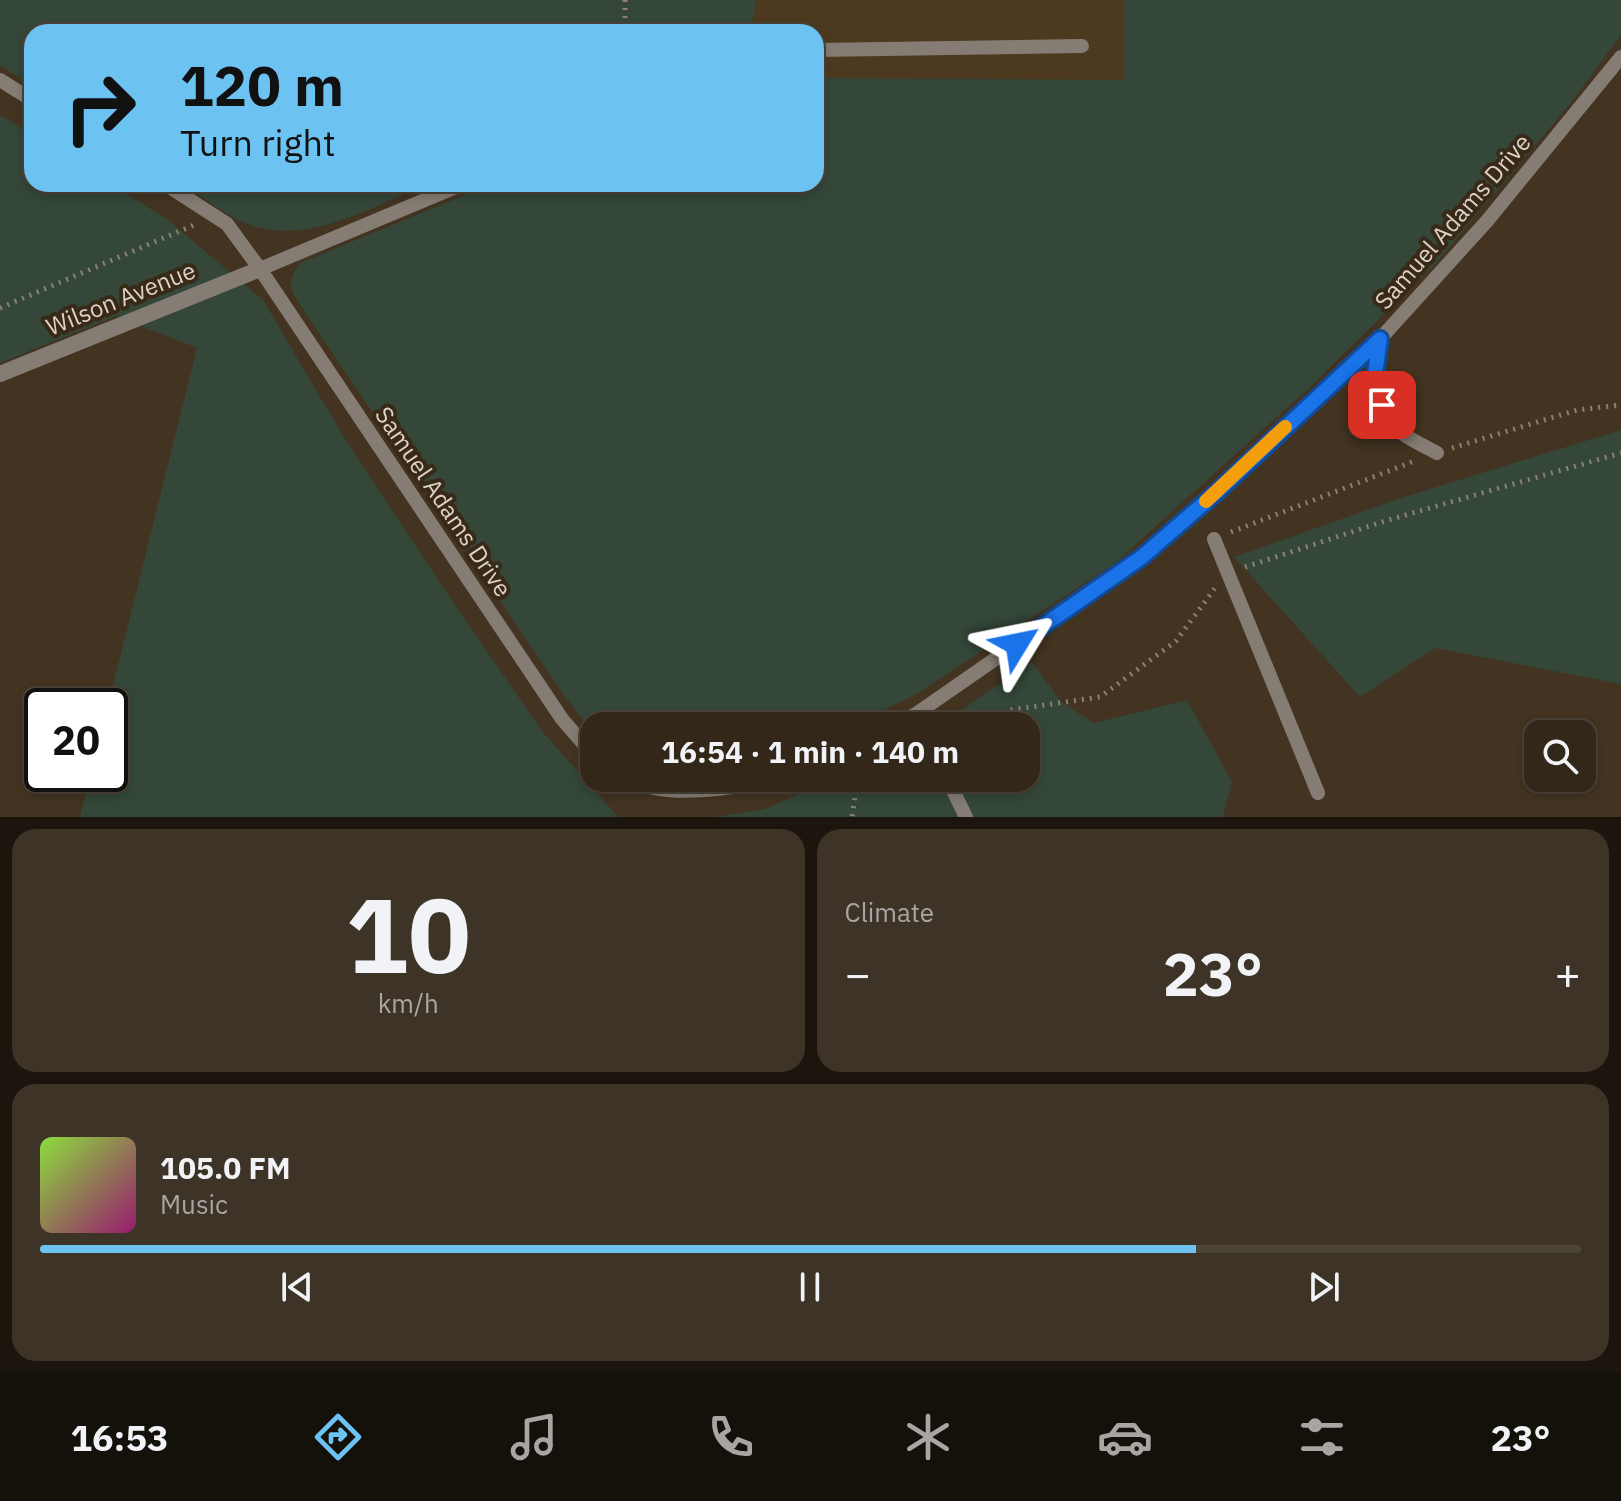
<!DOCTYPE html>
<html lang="en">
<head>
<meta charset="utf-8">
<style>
	body { margin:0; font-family:"IBM Plex Sans",sans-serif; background:#3d3326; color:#f1f3f6; height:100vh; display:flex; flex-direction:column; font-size:30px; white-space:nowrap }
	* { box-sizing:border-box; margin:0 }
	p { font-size:26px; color:#a8a5a2 }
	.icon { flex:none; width:44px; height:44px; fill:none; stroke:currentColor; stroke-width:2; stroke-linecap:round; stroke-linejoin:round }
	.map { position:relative; height:817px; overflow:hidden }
	.drawer { display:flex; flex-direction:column; gap:12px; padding:12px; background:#1c150e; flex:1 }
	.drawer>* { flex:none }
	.hud { position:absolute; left:24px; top:24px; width:800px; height:168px; border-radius:24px; box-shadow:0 4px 12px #0003,0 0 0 2px #4d4438; background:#6cc3f2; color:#111; overflow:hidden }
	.controls { position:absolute; left:1524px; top:720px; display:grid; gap:16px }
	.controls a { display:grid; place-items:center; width:72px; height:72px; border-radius:16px; background:#322719; box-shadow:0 4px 12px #0003,0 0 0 2px #4d4438; font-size:40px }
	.speed { position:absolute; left:24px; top:688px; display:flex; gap:16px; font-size:40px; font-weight:700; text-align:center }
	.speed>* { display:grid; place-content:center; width:104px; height:104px; border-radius:50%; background:#322719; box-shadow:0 4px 12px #0003,0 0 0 2px #4d4438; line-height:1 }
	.speed .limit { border:4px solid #111; border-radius:12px; background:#fff; color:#111 }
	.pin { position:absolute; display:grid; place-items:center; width:68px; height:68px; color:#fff; margin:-34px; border-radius:16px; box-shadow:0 4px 12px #0006 }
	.me { position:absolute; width:88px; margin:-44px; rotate:55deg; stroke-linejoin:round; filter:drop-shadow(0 0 6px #0008) }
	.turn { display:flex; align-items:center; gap:28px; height:168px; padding:0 24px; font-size:36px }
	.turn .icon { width:104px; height:104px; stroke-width:2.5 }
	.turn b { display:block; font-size:56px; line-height:68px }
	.big { font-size:60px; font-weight:700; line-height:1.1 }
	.drawer .card { flex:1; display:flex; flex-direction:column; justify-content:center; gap:12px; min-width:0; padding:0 28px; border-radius:24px; background:#3d3326 }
	.drawer .dial { align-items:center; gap:0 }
	.dial b { font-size:104px; line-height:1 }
	.song { display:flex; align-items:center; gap:24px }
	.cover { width:96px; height:96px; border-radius:12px; background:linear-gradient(135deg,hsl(90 70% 55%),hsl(320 70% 35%)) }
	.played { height:8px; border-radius:4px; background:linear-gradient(90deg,#6cc3f2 75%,#4d4438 75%) }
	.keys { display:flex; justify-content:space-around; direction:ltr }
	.heat { display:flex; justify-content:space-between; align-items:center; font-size:44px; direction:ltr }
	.drawer .tiles { flex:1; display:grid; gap:12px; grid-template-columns:1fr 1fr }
	.card:last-child { grid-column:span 2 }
	.trip { position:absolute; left:580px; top:712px; width:460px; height:80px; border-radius:24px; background:#322719; box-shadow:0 4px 12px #0003,0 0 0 2px #4d4438; font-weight:700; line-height:80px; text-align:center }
	.menu { display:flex; height:128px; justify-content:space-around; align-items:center; background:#14100a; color:#a8a5a2 }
	.menu .icon { width:56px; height:56px }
	.menu .current { color:#6cc3f2 }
	.menu b { font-size:36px; color:#f1f3f6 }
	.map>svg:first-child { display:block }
	.built { fill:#4c3920 }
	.green { fill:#344739 }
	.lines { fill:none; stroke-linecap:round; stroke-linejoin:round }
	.path { stroke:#8d8071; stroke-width:5; stroke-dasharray:2 6; stroke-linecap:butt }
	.service { stroke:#857d74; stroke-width:14 }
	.minor { stroke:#857d74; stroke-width:16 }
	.route-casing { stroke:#114b97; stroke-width:20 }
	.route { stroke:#1a73e8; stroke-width:14 }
	.slow { stroke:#f59e0b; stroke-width:14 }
	.labels { text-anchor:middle; stroke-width:8; stroke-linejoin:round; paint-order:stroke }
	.street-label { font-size:24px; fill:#dcd2c7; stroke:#392a17 }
</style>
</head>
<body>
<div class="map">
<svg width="1621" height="817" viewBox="0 0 1621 817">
	<rect width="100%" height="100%" fill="#433421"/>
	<path class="built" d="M631,0H1135L1136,128L816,130V32H630Z"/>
	<path class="green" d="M0,0H755C755,13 755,28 739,32H32V86L0,65Z
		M1124,0H1621V35L1570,104L1435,264L1310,387L1115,563L915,695L851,726H594V734L561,691L304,311C291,290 284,285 300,263L492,184H816V78L1124,80Z
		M0,115L32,135V184H111L168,220L263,300L345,439L446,592L542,731L618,817H80L91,774H110V706H108L197,348L116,316L0,363Z
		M183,184H426C376,205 321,239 265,229C236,224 207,200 183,184Z
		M1621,430V684L1435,648L1360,697L1234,557L1404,497Z
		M1032,662L1061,702L1094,723L1187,700L1232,782L1223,817H715L765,809L836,778H1026V726H937Z"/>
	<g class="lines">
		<path class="path" d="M625,0V32
			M0,308L194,225
			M1452,448L1577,410L1621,405
			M1231,532L1412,462
			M1245,567L1385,521L1621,453
			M974,726L1010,710L1100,697L1176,641L1215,588
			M850,778L857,783L852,817
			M857,783L867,778"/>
		<path class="service" d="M816,50L1082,46
			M0,80L32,100
			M165,184L227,224L260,269L562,719L594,756
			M260,269L463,184
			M1380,339C1375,374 1374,408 1403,434C1413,441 1426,447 1437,453
			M1214,539L1318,793
			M890,726L916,714L1142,557L1218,491L1380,339L1487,221L1621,57
			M628,778C664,801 737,788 777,778
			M947,778L966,817"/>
		<path class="minor" d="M0,374L260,269"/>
	</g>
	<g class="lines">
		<g class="route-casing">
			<path id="route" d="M1017,644L1142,557L1218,491L1380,339L1375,374L1382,405"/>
		</g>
		<use href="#route" class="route"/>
		<path class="slow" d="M1206,501L1285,427"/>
	</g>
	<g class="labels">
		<g class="street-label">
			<text transform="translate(1453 222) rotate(-49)" y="8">Samuel Adams Drive</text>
			<text transform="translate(121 299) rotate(-22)" y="8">Wilson Avenue</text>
			<text transform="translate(443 502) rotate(56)" y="8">Samuel Adams Drive</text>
		</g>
	</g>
</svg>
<div class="controls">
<a><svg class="icon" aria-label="search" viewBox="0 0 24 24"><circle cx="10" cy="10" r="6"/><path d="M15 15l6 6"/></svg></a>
</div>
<div class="speed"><div class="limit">20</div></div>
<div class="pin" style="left:1382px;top:405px;background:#d93025"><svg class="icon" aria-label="arrive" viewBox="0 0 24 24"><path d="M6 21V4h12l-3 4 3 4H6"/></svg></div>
<svg class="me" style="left:1017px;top:644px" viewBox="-20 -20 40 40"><path d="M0-17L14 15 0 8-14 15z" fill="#1a73e8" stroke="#fff" stroke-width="4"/></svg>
<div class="trip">16:54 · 1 min · 140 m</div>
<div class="hud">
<div class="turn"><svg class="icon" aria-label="right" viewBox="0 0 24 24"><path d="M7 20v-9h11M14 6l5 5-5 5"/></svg><div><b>120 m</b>Turn right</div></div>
</div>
</div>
<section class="drawer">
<div class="tiles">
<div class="card dial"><b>10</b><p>km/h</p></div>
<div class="card"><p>Climate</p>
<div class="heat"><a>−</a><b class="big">23°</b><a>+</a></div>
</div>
<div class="card">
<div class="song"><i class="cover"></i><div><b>105.0 FM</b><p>Music</p></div></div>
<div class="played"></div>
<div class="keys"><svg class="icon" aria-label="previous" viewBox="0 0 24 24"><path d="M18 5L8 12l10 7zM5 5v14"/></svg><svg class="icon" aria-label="pause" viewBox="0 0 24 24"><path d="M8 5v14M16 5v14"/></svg><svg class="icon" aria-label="next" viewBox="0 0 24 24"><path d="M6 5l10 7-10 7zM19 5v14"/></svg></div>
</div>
</div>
</section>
<nav class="menu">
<b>16:53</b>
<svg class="icon current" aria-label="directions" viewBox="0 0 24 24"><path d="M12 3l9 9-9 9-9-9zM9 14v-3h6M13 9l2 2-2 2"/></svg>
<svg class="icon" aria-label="music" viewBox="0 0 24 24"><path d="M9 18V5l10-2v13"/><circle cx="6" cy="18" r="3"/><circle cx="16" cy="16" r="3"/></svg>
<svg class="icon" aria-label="phone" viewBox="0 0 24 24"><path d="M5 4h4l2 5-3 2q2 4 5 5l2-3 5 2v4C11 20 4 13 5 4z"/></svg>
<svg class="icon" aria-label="climate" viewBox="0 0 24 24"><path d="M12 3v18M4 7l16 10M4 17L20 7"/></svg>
<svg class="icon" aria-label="car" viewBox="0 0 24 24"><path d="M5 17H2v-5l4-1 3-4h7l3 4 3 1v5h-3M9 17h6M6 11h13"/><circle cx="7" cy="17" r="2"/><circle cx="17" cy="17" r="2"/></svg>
<svg class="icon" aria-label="filters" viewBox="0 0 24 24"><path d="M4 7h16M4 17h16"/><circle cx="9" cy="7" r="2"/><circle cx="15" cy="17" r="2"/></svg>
<b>23°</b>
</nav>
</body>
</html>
